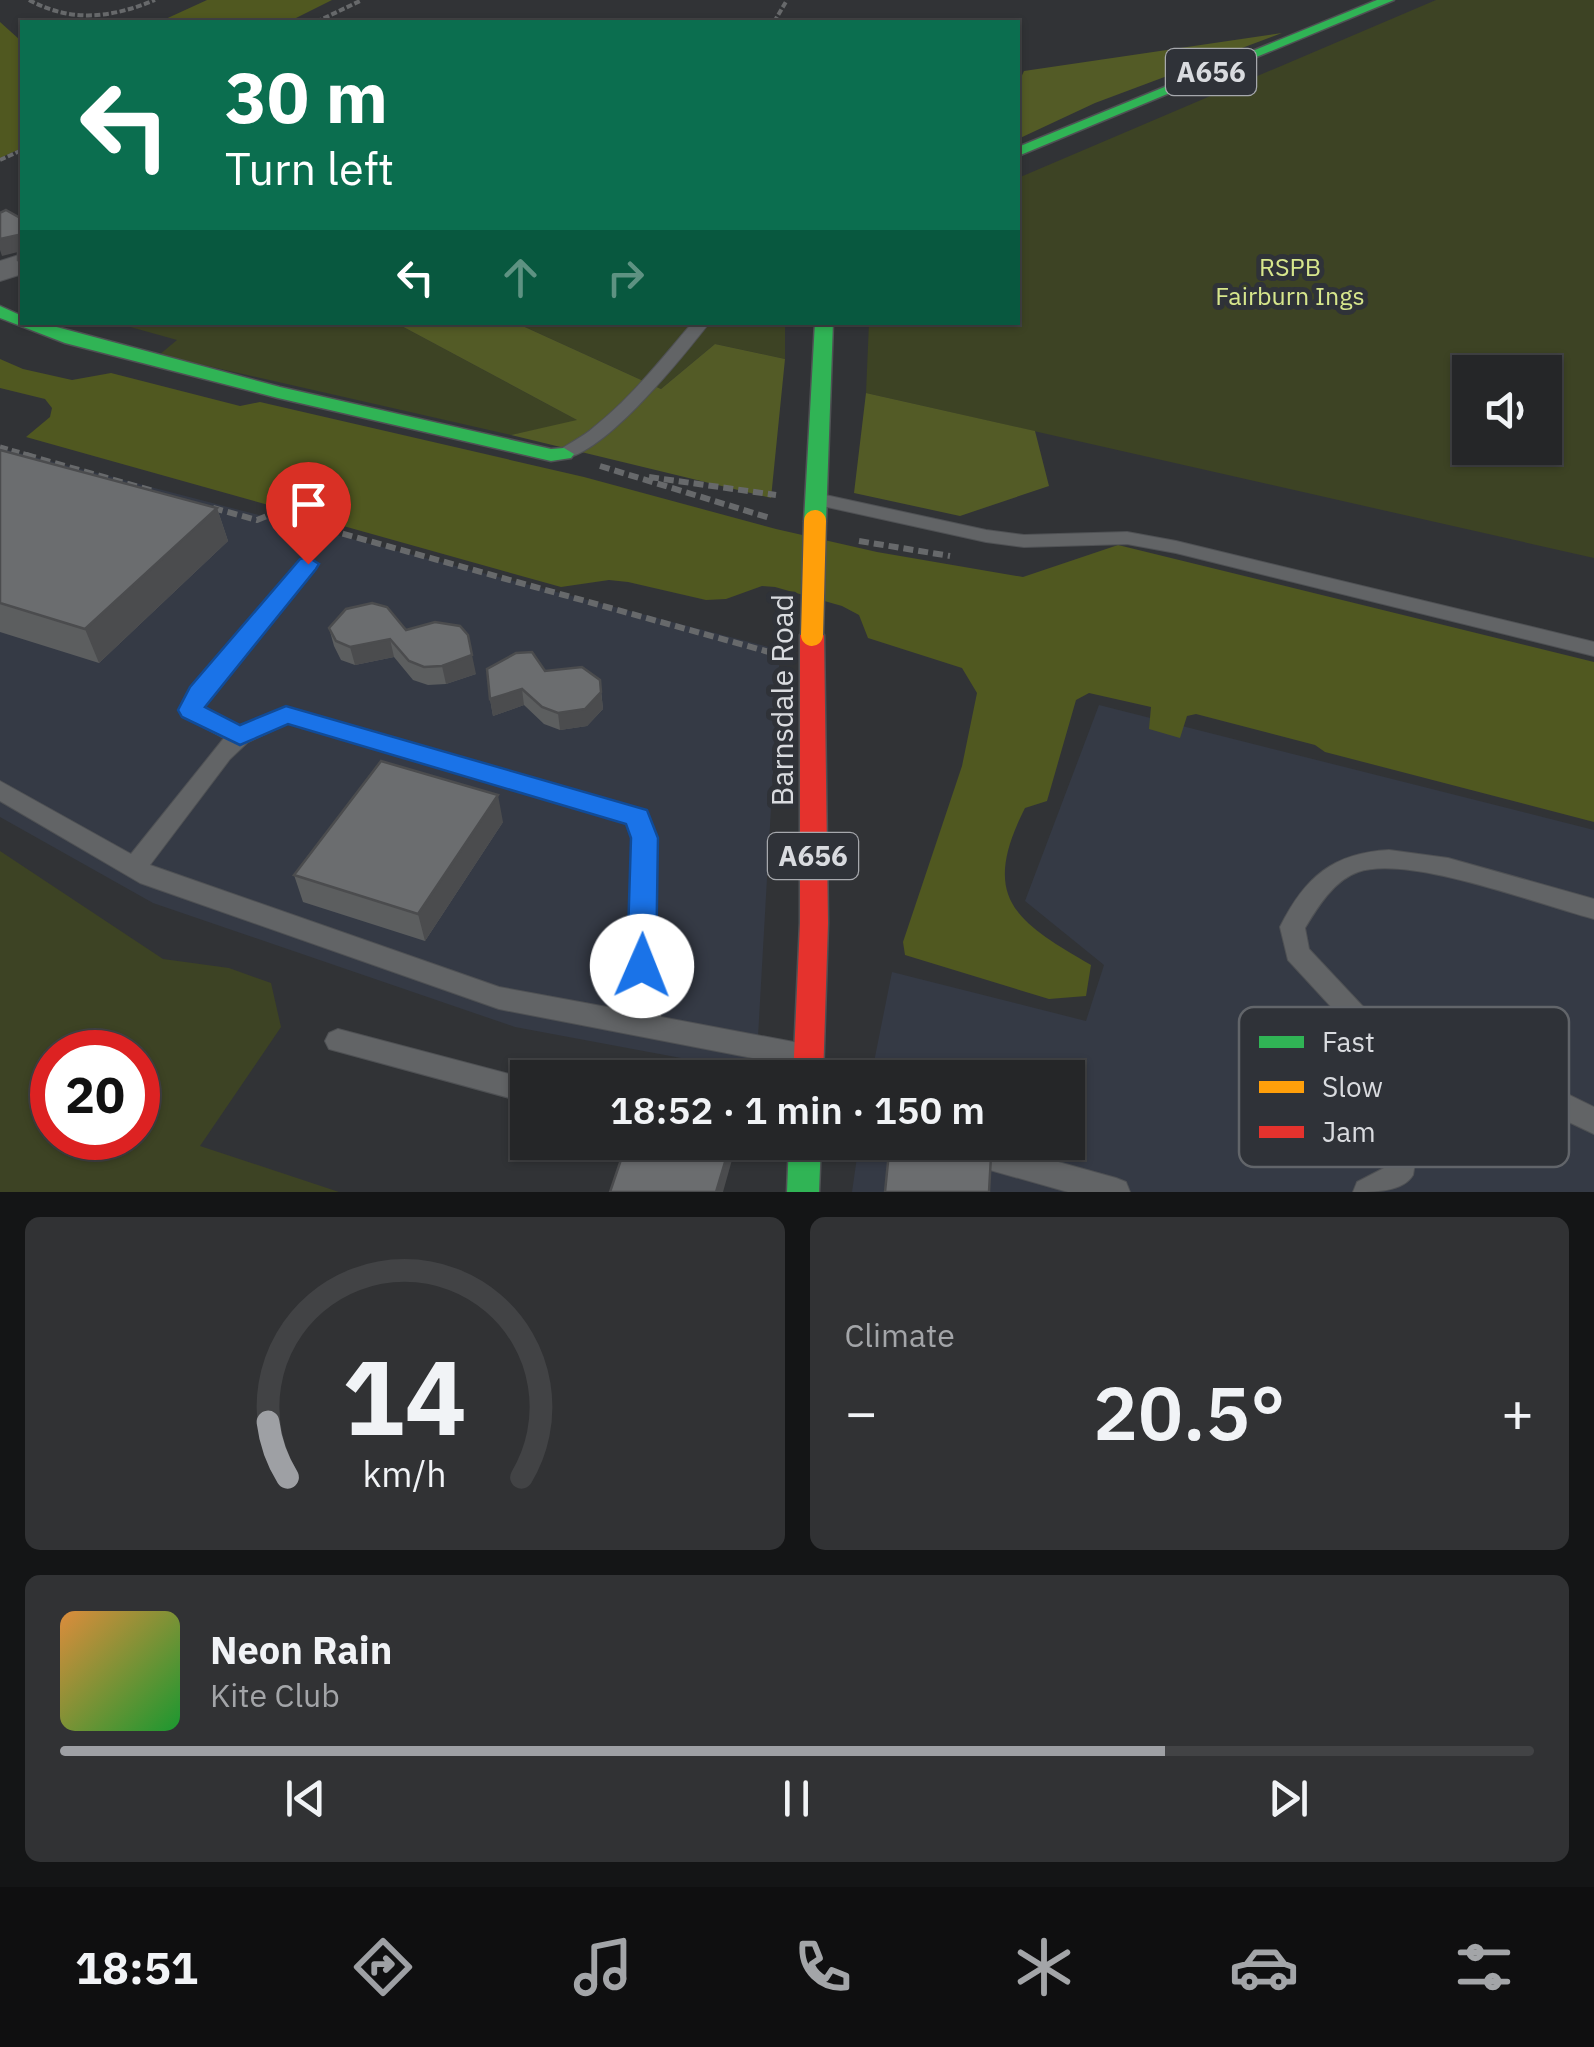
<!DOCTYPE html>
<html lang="en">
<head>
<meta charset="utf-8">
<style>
	body { margin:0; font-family:"IBM Plex Sans",sans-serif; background:#313234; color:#f1f3f6; height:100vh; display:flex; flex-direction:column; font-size:38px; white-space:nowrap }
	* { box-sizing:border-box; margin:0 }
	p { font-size:32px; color:#a3a5a8 }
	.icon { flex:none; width:55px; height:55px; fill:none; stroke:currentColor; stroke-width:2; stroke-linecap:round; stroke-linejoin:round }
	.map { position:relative; height:1192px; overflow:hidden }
	.details { display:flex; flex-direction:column; gap:25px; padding:25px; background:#141516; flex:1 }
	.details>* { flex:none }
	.top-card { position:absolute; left:20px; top:20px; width:1000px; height:305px; border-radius:0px; box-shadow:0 2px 8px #0004,0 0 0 2px #424345; background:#0b6e4f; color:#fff; overflow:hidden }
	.buttons { position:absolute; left:1452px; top:355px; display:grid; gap:20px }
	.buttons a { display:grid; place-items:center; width:110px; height:110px; border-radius:0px; background:#252628; box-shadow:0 2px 8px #0004,0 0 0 2px #424345; font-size:50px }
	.speed { position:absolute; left:30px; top:1030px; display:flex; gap:20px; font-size:50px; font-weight:700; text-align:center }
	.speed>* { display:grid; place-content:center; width:130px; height:130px; border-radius:50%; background:#252628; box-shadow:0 2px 8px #0004,0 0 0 2px #424345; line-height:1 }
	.speed .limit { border:15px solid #d22; background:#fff; color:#111 }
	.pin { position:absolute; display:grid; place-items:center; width:85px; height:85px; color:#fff; margin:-102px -42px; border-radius:50% 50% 50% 0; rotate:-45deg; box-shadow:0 0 10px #0007 }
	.pin .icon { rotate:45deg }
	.me { position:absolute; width:110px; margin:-55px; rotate:1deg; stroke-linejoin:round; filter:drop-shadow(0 0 8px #0008) }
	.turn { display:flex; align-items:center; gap:35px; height:210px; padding:0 40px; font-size:45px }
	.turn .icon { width:130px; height:130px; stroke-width:2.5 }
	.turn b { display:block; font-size:70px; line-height:85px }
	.lanes { display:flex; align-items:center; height:95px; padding:0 40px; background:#0003; justify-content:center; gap:50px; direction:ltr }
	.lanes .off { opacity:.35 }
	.big { font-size:75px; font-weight:600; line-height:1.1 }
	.details .tile { flex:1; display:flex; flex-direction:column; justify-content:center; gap:15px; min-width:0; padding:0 35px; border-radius:15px; background:#313234 }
	.details .dial { align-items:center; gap:0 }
	.dial svg { height:260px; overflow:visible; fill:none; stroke:#424345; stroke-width:7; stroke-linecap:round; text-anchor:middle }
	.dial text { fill:#f1f3f6; stroke:none }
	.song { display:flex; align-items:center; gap:30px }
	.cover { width:120px; height:120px; border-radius:15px; background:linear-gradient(135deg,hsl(30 70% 55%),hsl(130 70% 35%)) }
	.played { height:10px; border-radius:5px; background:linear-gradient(90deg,#9ea0a4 75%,#424345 75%) }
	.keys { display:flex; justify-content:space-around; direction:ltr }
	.heat { display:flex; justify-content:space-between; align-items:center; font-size:55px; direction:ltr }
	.details .tiles { flex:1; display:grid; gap:25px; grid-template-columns:1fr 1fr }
	.tile:last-child { grid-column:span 2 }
	.trip { position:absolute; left:510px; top:1060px; width:575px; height:100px; border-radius:0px; background:#252628; box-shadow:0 2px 8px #0004,0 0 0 2px #424345; font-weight:600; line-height:100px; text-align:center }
	.dock { display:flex; height:160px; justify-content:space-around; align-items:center; background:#0f0f10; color:#a3a5a8 }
	.dock .icon { width:70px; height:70px }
	.dock .current { color:#9ea0a4 }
	.dock b { font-size:45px; color:#f1f3f6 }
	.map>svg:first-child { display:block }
	.built { fill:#353a45 }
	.green { fill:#3d4324; fill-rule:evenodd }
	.forest { fill:#535b26 }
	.water { fill:#505820 }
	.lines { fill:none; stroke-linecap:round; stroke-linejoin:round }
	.lane-casing { stroke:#4f5154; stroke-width:2 }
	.street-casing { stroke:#4f5154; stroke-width:2 }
	.fast-casing { stroke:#4f5154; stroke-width:3 }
	.jam-casing { stroke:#4f5154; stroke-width:3 }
	.path-far2 { stroke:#67696b; stroke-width:4; stroke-dasharray:6 2.5; stroke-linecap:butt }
	.path-far1 { stroke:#67696b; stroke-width:5; stroke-dasharray:8 4; stroke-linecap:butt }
	.path { stroke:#67696b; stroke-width:6; stroke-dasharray:10 5; stroke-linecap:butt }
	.lane { fill:#626466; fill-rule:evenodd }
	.street { fill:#626466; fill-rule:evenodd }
	.fast { fill:#30b455; fill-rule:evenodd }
	.jam { fill:#e5322d; fill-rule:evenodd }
	.slow-bridge-casing { stroke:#4f5154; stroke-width:25; stroke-linecap:butt }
	.slow-bridge { stroke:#ff9f0a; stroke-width:22 }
	.wall { fill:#5c5e5f }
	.shaded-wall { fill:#4b4c4e }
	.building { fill:#6b6d6f; stroke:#4b4c4e; stroke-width:2.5 }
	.route { fill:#1a73e8; stroke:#114b97; stroke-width:2.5 }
	.labels { text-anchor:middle; stroke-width:10; stroke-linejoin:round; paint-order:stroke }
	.far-park-label { font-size:25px; fill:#d7e68c; stroke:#2f3238 }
	.shield { fill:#2f3238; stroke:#a6a8ad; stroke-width:2.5 }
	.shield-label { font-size:28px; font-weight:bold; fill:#d9dbdf }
	.street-label { font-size:30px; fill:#d9dbdf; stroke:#2f3238 }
	.key { fill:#2f3238; stroke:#62656a; stroke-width:2.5 }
	.key-label { font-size:28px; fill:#d9dbdf }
</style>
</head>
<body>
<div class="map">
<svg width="1594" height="1192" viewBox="0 0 1594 1192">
	<rect width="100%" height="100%" fill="#313336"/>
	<path class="built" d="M0,448L780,650L756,1072L515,1027L153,903L0,817Z
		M1099,705L1594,830V1192H852L859,1143L1068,1142V1078L871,1077L892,972L1086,1021L1104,965L1025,901Z"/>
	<path class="green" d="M1436,0H1594V558L866,393L869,323L1018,322V178ZM1470,372H1545V448H1470Z
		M116,323H396L579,421L511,435L159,355L177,340Z
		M516,323H785V359L715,344L661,389Z
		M0,851L163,959L229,968L271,983L281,1027L200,1146L339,1192H0ZM52,1052H138V1138H52Z"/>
	<path class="forest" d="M1282,33L1095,103L1018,139V84L1024,71Z
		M396,323H516L661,389L715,344L785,359L771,498L511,435L577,420Z
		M866,393L1035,431L1049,486L960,516L854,493Z"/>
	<path class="water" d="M207,0H332L288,22H159Z
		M0,22L20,40L22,55V148L0,158Z
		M0,359L23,369L72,380L111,373L240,406L260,402L584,477L776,529L877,552L1023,577L1118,545L1594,662V822L1325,752L1315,745L1196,714L1187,716L1180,738L1149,729L1151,707L1089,693L1076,700L1047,801L1025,808C980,897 1014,921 1091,965L1086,996L1049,999L905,955L903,942L962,766L977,693L962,668L868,638L859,615L842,606L775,587L762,586L726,599L706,600L628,582L609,580L561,587L26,437L50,417L52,408L45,399L0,388Z"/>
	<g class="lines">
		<g class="lane-casing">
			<path id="lane" d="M693,322H710C685,354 598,464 558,458L555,454C566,444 582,438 594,427C632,397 662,358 693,322Z
				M816,493L986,530L1024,535L1127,532L1176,541L1594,642V656L1176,553L1127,544L1024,547L986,542L809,503L807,499Z
				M308,558L318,564L315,568L208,696L203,708L241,727L287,707L645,811L657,838L654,993L661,1017L799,1043L808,1047L812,1055L808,1063L799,1067L499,1009L140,883L0,801V781L131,854L224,738L183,716L180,711L191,688L301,560ZM289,723L628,823L633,838L628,993L634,1012L499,987L150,865L230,759L248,742Z
				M1389,850L1448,858L1594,899V919C1540,905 1408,854 1358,872C1334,880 1317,908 1305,928L1309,949L1384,1029L1428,1022L1476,1036L1553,1087L1594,1107V1134L1533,1105L1460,1054L1428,1046L1399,1050L1426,1094L1413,1175C1403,1192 1374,1192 1353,1192L1357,1182L1386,1167L1398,1096L1370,1049L1288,960L1280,927C1305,877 1333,853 1389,850Z
				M338,1029L528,1079V1103L329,1049L325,1041L329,1033Z
				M923,1142H986L1116,1178L1126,1182L1130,1192H1068L937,1155L927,1151Z"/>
		</g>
		<g class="street-casing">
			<path id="street" d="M22,254V274L0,281V261Z"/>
		</g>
		<g class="fast-casing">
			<path id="fast" d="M1377,0H1394L1018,156V147Z
				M0,306L22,316V322H38L280,387L551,449L564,448L574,454L571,458L551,461L278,398L65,343L0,318Z
				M815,322H833L826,521L815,528L804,521Z
				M789,1142H821L819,1192H787Z"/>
		</g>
		<g class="jam-casing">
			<path id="jam" d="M812,627L824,635L828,923L823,1078H793L800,923V635Z"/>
		</g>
		<path class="path-far2" d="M29,0C72,23 111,18 155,0
			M316,22L362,0
			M774,22L787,0
			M0,160L22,150"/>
		<path class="path-far1" d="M0,447L35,457"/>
		<path class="path" d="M26,455L153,491
			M600,466L770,518
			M649,477L776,495
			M213,508L257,520L272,514L769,652
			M859,541L950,556"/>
		<use href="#lane" class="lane"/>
		<use href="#street" class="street"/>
		<use href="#fast" class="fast"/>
		<use href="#jam" class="jam"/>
		<g class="slow-bridge-casing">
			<path id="slow-bridge" d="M812,635L815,521"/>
		</g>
		<use href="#slow-bridge" class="slow-bridge"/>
	</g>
	<path class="wall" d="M0,450L217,508L228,541L99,663L0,632Z
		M329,628L406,630L476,674L446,684L428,685L413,680L394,657L355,665L341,660L334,646Z
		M545,671L600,680L603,709L587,726L560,730L544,724L524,705L493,716L490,699Z
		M503,822L425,941L303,902L294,875Z"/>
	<path class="shaded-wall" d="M18,235L22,251L2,256L0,250V239Z
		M217,508L228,541L99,663L85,629Z
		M390,639L394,657L355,665L350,647Z
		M472,655L476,674L446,684L442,666Z
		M522,689L524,705L493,716L490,699Z
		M601,692L603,709L587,726L560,730L558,713Z
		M498,795L503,822L425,941L418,914Z
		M731,1142H737L723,1192H716Z"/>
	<path class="building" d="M6,210L22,219V263L18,260V235L0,239V213Z
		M0,450L217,508L85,629L0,603Z
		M372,603L387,607L406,630L435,622L460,626L468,635L472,655L442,666L424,667L409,661L390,639L350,647L336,641L329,628L346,609Z
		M532,652L545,671L582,667L600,680L601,692L585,709L558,713L542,707L522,689L490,699L487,669L516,653Z
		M381,761L498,795L418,914L294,875Z
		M627,1142H731L716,1192H610Z
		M890,1142H907L991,1156L989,1192H885Z"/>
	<path class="route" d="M308,557L319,564L316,569L205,707L240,725L286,706L647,810L658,838L656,966L652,975L642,979L631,975L627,966L631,838L626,824L288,724L240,745L182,717L178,710L190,687L300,559Z"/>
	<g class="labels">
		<g class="far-park-label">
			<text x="1290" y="276">RSPB<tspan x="1290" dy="29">Fairburn Ings</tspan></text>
		</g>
		<g class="shield">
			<rect x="1166" y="49" width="90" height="46" rx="8"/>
			<rect x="768" y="833" width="90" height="46" rx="8"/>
		</g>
		<g class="shield-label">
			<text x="1211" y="82">A656</text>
			<text x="813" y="866">A656</text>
		</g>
		<g class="street-label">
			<text transform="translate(783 700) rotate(-90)" y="10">Barnsdale Road</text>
		</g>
	</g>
	<rect x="1239" y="1007" width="330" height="160" rx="15" class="key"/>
	<rect x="1259" y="1036" width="45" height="12" fill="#30b455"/>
	<rect x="1259" y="1081" width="45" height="12" fill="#ff9f0a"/>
	<rect x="1259" y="1126" width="45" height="12" fill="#e5322d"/>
	<g class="key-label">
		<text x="1322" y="1052">Fast</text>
		<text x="1322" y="1097">Slow</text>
		<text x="1322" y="1142">Jam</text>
	</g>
</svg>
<div class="buttons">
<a><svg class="icon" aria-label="sound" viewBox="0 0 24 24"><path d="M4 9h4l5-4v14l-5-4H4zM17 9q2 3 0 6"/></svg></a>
</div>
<div class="speed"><div class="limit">20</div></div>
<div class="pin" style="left:308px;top:564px;background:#d93025"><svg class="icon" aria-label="arrive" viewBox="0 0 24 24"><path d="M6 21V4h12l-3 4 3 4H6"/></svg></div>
<svg class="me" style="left:642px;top:966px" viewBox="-20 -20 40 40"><circle r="19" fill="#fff"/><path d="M0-13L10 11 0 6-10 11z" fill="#1a73e8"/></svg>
<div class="trip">18:52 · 1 min · 150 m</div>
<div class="top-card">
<div class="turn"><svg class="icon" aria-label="left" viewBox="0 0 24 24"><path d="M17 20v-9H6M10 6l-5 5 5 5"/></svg><div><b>30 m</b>Turn left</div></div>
<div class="lanes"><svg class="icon" aria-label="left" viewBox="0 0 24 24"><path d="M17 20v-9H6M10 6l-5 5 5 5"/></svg><svg class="icon off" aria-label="ahead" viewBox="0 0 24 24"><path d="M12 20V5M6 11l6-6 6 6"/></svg><svg class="icon off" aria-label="right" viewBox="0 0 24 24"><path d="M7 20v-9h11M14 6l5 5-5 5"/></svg></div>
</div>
</div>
<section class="details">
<div class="tiles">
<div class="tile dial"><svg viewBox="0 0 100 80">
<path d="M14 69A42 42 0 1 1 86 69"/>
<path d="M14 69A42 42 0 0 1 8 52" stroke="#9ea0a4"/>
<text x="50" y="56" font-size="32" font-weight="700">14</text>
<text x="50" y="72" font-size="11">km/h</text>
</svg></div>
<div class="tile"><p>Climate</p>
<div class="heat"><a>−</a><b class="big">20.5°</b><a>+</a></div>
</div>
<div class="tile">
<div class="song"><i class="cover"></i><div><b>Neon Rain</b><p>Kite Club</p></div></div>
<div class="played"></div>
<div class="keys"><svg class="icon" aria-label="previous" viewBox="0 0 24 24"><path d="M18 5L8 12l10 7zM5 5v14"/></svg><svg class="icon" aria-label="pause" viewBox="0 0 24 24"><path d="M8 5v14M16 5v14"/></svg><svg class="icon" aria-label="next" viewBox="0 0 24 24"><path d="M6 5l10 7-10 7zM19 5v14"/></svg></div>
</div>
</div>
</section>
<nav class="dock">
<b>18:51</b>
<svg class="icon current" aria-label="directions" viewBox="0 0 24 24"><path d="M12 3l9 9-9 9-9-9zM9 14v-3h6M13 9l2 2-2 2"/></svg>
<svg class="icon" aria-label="music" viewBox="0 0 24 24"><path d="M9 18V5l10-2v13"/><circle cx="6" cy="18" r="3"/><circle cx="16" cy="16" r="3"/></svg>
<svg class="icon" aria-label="phone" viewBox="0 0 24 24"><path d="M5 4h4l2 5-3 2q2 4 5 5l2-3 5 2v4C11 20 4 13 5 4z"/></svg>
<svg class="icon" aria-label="climate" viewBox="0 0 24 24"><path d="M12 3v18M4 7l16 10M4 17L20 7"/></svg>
<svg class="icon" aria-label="car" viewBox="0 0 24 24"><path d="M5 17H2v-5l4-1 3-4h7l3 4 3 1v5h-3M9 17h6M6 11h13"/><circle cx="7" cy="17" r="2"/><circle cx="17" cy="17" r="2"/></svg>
<svg class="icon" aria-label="filters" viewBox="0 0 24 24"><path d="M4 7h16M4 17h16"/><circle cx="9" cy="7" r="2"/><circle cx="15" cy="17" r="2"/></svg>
</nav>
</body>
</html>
